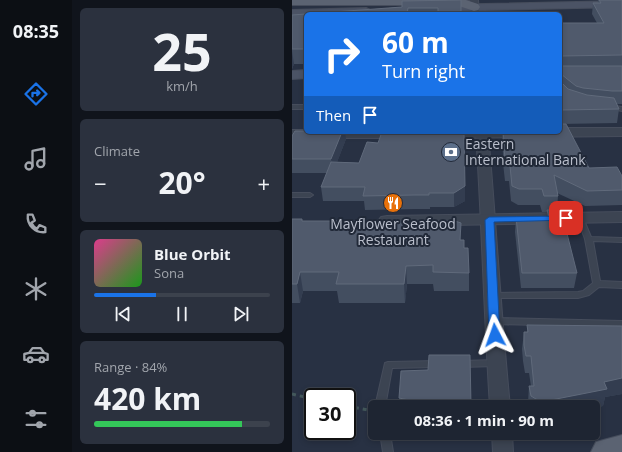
<!DOCTYPE html>
<html lang="en">
<head>
<meta charset="utf-8">
<style>
	body { margin:0; font-family:"Open Sans",sans-serif; background:#2b313e; color:#f1f3f6; height:100vh; display:flex; flex-direction:column; font-size:15px; white-space:nowrap }
	* { box-sizing:border-box; margin:0 }
	p { font-size:13px; color:#a1a5ac }
	.icon { flex:none; width:22px; height:22px; fill:none; stroke:currentColor; stroke-width:2; stroke-linecap:round; stroke-linejoin:round }
	.map { position:relative; flex:1; overflow:hidden }
	.drawer { display:flex; flex-direction:column; gap:8px; padding:8px; background:#10141c; width:220px }
	.drawer>* { flex:none }
	.top-card { position:absolute; left:12px; top:12px; width:258px; height:122px; border-radius:6px; box-shadow:0 2px 6px #0003,0 0 0 1px #3c424d; background:#1a73e8; color:#fff; overflow:hidden }
	.speed { position:absolute; left:12px; top:388px; display:flex; gap:8px; font-size:20px; font-weight:700; text-align:center }
	.speed>* { display:grid; place-content:center; width:52px; height:52px; border-radius:50%; background:#1e2532; box-shadow:0 2px 6px #0003,0 0 0 1px #3c424d; line-height:1 }
	.speed .limit { border:2px solid #111; border-radius:6px; background:#fff; color:#111 }
	.pin { position:absolute; display:grid; place-items:center; width:34px; height:34px; color:#fff; margin:-17px; border-radius:8px; box-shadow:0 2px 6px #0006 }
	.me { position:absolute; width:44px; margin:-22px; rotate:356deg; stroke-linejoin:round; filter:drop-shadow(0 0 3px #0008) }
	.turn { display:flex; align-items:center; gap:14px; height:84px; padding:0 12px; font-size:18px }
	.turn .icon { width:52px; height:52px; stroke-width:2.5 }
	.turn b { display:block; font-size:28px; line-height:34px }
	.then { display:flex; align-items:center; height:38px; padding:0 12px; background:#0003; gap:8px; font-size:15px }
	.big { font-size:30px; font-weight:700; line-height:1.1 }
	.drawer .tile { flex:1; display:flex; flex-direction:column; justify-content:center; gap:6px; min-width:0; padding:0 14px; border-radius:6px; background:#2b313e }
	.drawer .dial { align-items:center; gap:0 }
	.dial b { font-size:52px; line-height:1 }
	.song { display:flex; align-items:center; gap:12px }
	.cover { width:48px; height:48px; border-radius:6px; background:linear-gradient(135deg,hsl(330 70% 55%),hsl(120 70% 35%)) }
	.played { height:4px; border-radius:2px; background:linear-gradient(90deg,#1a73e8 35%,#3c424d 35%) }
	.keys { display:flex; justify-content:space-around; direction:ltr }
	.heat { display:flex; justify-content:space-between; align-items:center; font-size:22px; direction:ltr }
	.charge { height:6px; border-radius:3px; background:linear-gradient(90deg,#34c759 84%,#3c424d 0) }
	.trip { position:absolute; left:76px; top:400px; width:232px; height:40px; border-radius:6px; background:#1e2532; box-shadow:0 2px 6px #0003,0 0 0 1px #3c424d; font-weight:700; line-height:40px; text-align:center }
	main { display:flex; flex:1; min-height:0 }
	.tab-bar { display:flex; flex-direction:column; width:72px; justify-content:space-around; align-items:center; background:#0c0f14; color:#a1a5ac }
	.tab-bar .icon { width:28px; height:28px }
	.tab-bar .current { color:#1a73e8 }
	.tab-bar b { font-size:18px; color:#f1f3f6 }
	.map>svg:first-child { display:block }
	.lines { fill:none; stroke-linecap:round; stroke-linejoin:round }
	.service-casing { stroke:#464d5c; stroke-width:2 }
	.minor-casing { stroke:#464d5c; stroke-width:2 }
	.tertiary-casing { stroke:#464d5c; stroke-width:2 }
	.secondary-casing { stroke:#464d5c; stroke-width:2 }
	.primary-casing { stroke:#464d5c; stroke-width:2 }
	.path { stroke:#43585b; stroke-width:3; stroke-dasharray:4 4; stroke-linecap:butt }
	.service { fill:#3c4452; fill-rule:evenodd }
	.minor { fill:#3c4452; fill-rule:evenodd }
	.tertiary { fill:#3c4452; fill-rule:evenodd }
	.secondary { fill:#4b5365; fill-rule:evenodd }
	.primary { fill:#5b6372; fill-rule:evenodd }
	.wall { fill:#434e60 }
	.shaded-wall { fill:#333d50 }
	.building { fill:#505a6c; stroke:#606a7b }
	.route { fill:#1a73e8; stroke:#114b97 }
	.labels { text-anchor:middle; stroke-width:4; stroke-linejoin:round; paint-order:stroke }
	.poi-label { font-size:14px; fill:#babfcc; stroke:#212938; text-anchor:start }
</style>
</head>
<body>
<main>
<nav class="tab-bar">
<b>08:35</b>
<svg class="icon current" aria-label="directions" viewBox="0 0 24 24"><path d="M12 3l9 9-9 9-9-9zM9 14v-3h6M13 9l2 2-2 2"/></svg>
<svg class="icon" aria-label="music" viewBox="0 0 24 24"><path d="M9 18V5l10-2v13"/><circle cx="6" cy="18" r="3"/><circle cx="16" cy="16" r="3"/></svg>
<svg class="icon" aria-label="phone" viewBox="0 0 24 24"><path d="M5 4h4l2 5-3 2q2 4 5 5l2-3 5 2v4C11 20 4 13 5 4z"/></svg>
<svg class="icon" aria-label="climate" viewBox="0 0 24 24"><path d="M12 3v18M4 7l16 10M4 17L20 7"/></svg>
<svg class="icon" aria-label="car" viewBox="0 0 24 24"><path d="M5 17H2v-5l4-1 3-4h7l3 4 3 1v5h-3M9 17h6M6 11h13"/><circle cx="7" cy="17" r="2"/><circle cx="17" cy="17" r="2"/></svg>
<svg class="icon" aria-label="filters" viewBox="0 0 24 24"><path d="M4 7h16M4 17h16"/><circle cx="9" cy="7" r="2"/><circle cx="15" cy="17" r="2"/></svg>
</nav>
<section class="drawer">
<div class="tile dial"><b>25</b><p>km/h</p></div>
<div class="tile"><p>Climate</p>
<div class="heat"><a>−</a><b class="big">20°</b><a>+</a></div>
</div>
<div class="tile">
<div class="song"><i class="cover"></i><div><b>Blue Orbit</b><p>Sona</p></div></div>
<div class="played"></div>
<div class="keys"><svg class="icon" aria-label="previous" viewBox="0 0 24 24"><path d="M18 5L8 12l10 7zM5 5v14"/></svg><svg class="icon" aria-label="pause" viewBox="0 0 24 24"><path d="M8 5v14M16 5v14"/></svg><svg class="icon" aria-label="next" viewBox="0 0 24 24"><path d="M6 5l10 7-10 7zM19 5v14"/></svg></div>
</div>
<div class="tile"><p>Range · 84%</p><b class="big">420 km</b><div class="charge"></div></div>
</section>
<div class="map">
<svg width="330" height="452" viewBox="0 0 330 452">
	<rect width="100%" height="100%" fill="#283143"/>
	<g class="lines">
		<g class="service-casing">
			<path id="service" d="M0,105H14V109H0Z
				M318,105L330,107V111L316,108V106Z
				M0,193H18L21,195L18,197H0Z
				M288,216L291,218L299,237L330,238V242L301,241L308,281L330,282V288L307,287L297,295L286,298H197L196,296L197,294L200,293L286,292L291,291L301,283L293,239L285,218Z
				M202,318L330,321V327L202,324L199,323L198,321L199,319Z
				M205,360L208,361L209,363L208,365L205,366L169,367L166,366L165,364L166,362L169,361Z
				M145,361L148,362L149,364L148,366L145,367L100,368L93,407H83L93,363L96,362Z
				M88,433H98L101,452H91Z"/>
		</g>
		<g class="minor-casing">
			<path id="minor" d="M178,0H186L187,14H179Z
				M184,132H196C204,224 209,315 218,407H198C192,315 190,224 184,132Z
				M200,433H220L221,452H201Z"/>
		</g>
		<g class="tertiary-casing">
			<path id="tertiary" d="M268,128H330V136L147,138L142,137L140,134L141,132H268Z
				M0,130H14V132H119L120,134L118,137L113,138H0Z
				M330,212V222L95,226L89,225L86,221L89,217L95,216Z"/>
		</g>
		<g class="secondary-casing">
			<path id="secondary" d="M330,1V7L142,11L136,8L142,5Z
				M74,8L80,11L78,13L14,14V16H0V10Z
				M14,70V78L0,79V71Z"/>
		</g>
		<g class="primary-casing">
			<path id="primary" d="M0,0H174L186,4L188,7L186,10L182,11L164,5H0Z
				M330,435V452H299L304,442Z"/>
		</g>
		<path class="path" d="M0,394L21,399
			M55,406L76,410"/>
		<use href="#service" class="service"/>
		<use href="#minor" class="minor"/>
		<use href="#tertiary" class="tertiary"/>
		<use href="#secondary" class="secondary"/>
		<use href="#primary" class="primary"/>
	</g>
	<path class="wall" d="M158,0L169,14H14V64H2L0,69V15L110,7Z
		M306,0H330V104H325L327,109L325,123L268,124V23H305L300,14L301,3H306Z
		M210,132H268L297,168L330,176V205L293,206L265,193L266,196L265,210L285,273L282,288H229L223,232L224,217H255V212H250L248,205H226L219,201L217,181H213L211,163V154L210,141Z
		M0,136L54,139L45,162L67,163L86,143L173,186V201L162,207H138V209H124L73,210L72,201H31L29,187L35,173H0Z
		M0,219L11,221L169,240L172,248L177,273V291H142L141,284H115L113,303H47L45,291H11L8,303H0Z
		M235,325L330,326V394L313,397L311,406L301,408V407H236V403L237,386H239L237,373H233L231,361L230,349L232,332H235Z
		M107,398L179,407H107Z"/>
	<path class="shaded-wall" d="M0,51L2,64L0,69Z
		M50,132H53L54,139L41,173L39,159Z
		M173,186V201L162,207V193Z
		M169,223V241L168,240Z
		M114,266L115,284L113,303L112,284Z
		M8,272L11,291L8,303L5,284Z
		M330,378V394L313,397L311,406L301,408V407H249V402L312,382Z"/>
	<path class="building" d="M169,0V14H146V8H116L115,14H14V49H0V15L110,7V1Z
		M307,0H330V55L269,56L268,57V23H312L301,3H309Z
		M268,62V66H330V91H320L291,88L284,86L269,74L268,75Z
		M268,76L270,83L276,89L295,95L322,98L327,109L268,110Z
		M268,124H274L297,168L325,167L330,176V190L295,191L262,175L266,196H252L250,189H227L220,186L218,166H214L212,149H213L211,132H268Z
		M3,131H14V132H50L39,159H0V136Z
		M90,132H167L172,134L173,186L162,193H137V195H123L71,196L73,187H29L39,162L67,163L75,142L86,143Z
		M255,210H269L285,273H230L224,217H257Z
		M0,219H10V221H163L169,223L168,240H172V248H176L177,273L141,272V265L114,266L112,284H44L47,272H8L5,284H0Z
		M235,325L330,326V378L312,382L315,389L249,402L239,396L237,386H242L239,356H234L232,345V332H236Z
		M137,355H178L179,406L177,407H152L107,398L109,371L136,370Z"/>
	<path class="route" d="M274,216H277L278,218L277,220L202,222L208,335L207,338L203,340L199,338L197,335L193,220L197,217Z"/>
	<defs>
		<g id="bank-disc" transform="scale(1)"><circle r="9.5" fill="#5c6f8a" stroke="#212938"/><path d="M-6-4H6V4H-6ZM0-2.3a2.3 2.3 0 1 0 0 4.6a2.3 2.3 0 1 0 0-4.6Z" fill="#fff"/></g>
		<g id="restaurant-disc" transform="scale(1)"><circle r="9.5" fill="#e8710a" stroke="#212938"/><path d="M-5-6h1v4h1v-4h1v4h1v-4h1v5L-1.5 .5V6h-2V.5L-5-1ZM5-6V6H3V1.5H1.5Q1.5-4 5-6Z" fill="#fff"/></g>
	</defs>
	<g fill-rule="evenodd">
		<use href="#bank-disc" x="159" y="152"/>
		<use href="#restaurant-disc" x="101" y="203"/>
	</g>
	<g class="labels">
		<g class="poi-label">
			<text x="173" y="149">Eastern<tspan x="173" dy="16">International Bank</tspan></text>
			<text x="101" y="229" text-anchor="middle">Mayflower Seafood<tspan x="101" dy="16">Restaurant</tspan></text>
		</g>
	</g>
</svg>
<div class="speed"><div class="limit">30</div></div>
<div class="pin" style="left:274px;top:218px;background:#d93025"><svg class="icon" aria-label="arrive" viewBox="0 0 24 24"><path d="M6 21V4h12l-3 4 3 4H6"/></svg></div>
<svg class="me" style="left:203px;top:335px" viewBox="-20 -20 40 40"><path d="M0-17L14 15 0 8-14 15z" fill="#1a73e8" stroke="#fff" stroke-width="4"/></svg>
<div class="trip">08:36 · 1 min · 90 m</div>
<div class="top-card">
<div class="turn"><svg class="icon" aria-label="right" viewBox="0 0 24 24"><path d="M7 20v-9h11M14 6l5 5-5 5"/></svg><div><b>60 m</b>Turn right</div></div>
<div class="then">Then<svg class="icon" aria-label="arrive" viewBox="0 0 24 24"><path d="M6 21V4h12l-3 4 3 4H6"/></svg></div>
</div>
</div>
</main>
</body>
</html>
